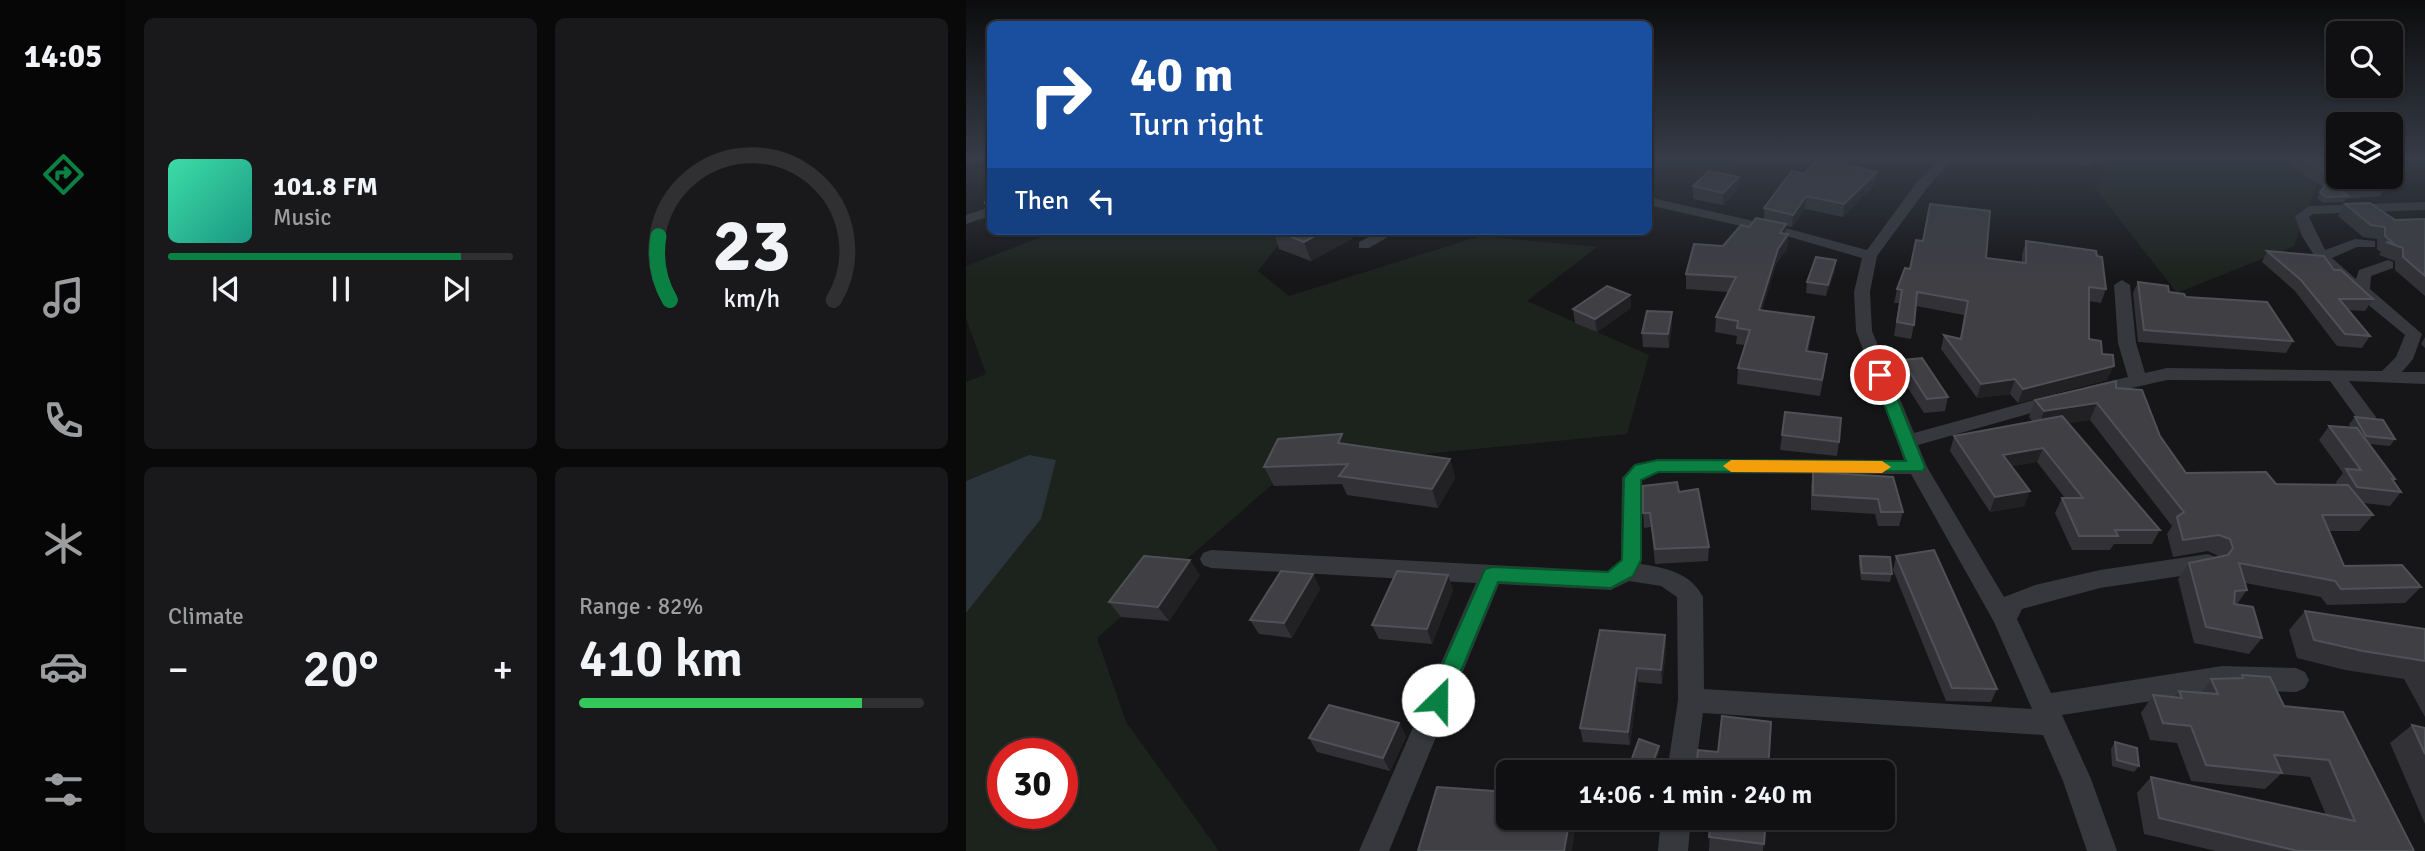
<!DOCTYPE html>
<html lang="en">
<head>
<meta charset="utf-8">
<style>
	body { margin:0; font-family:Signika,sans-serif; background:#19191b; color:#f1f3f6; height:100vh; display:flex; flex-direction:column; font-size:26px; white-space:nowrap }
	* { box-sizing:border-box; margin:0 }
	p { font-size:23px; color:#9c9d9f }
	.icon { flex:none; width:38px; height:38px; fill:none; stroke:currentColor; stroke-width:2; stroke-linecap:round; stroke-linejoin:round }
	.map { position:relative; flex:1; overflow:hidden }
	.details { display:flex; flex-direction:column; gap:18px; padding:18px; background:#09090a; width:840px }
	.details>* { flex:none }
	.hud { position:absolute; left:21px; top:21px; width:665px; height:214px; border-radius:10px; box-shadow:0 2px 5px #0004,0 0 0 2px #303032; background:#1a4fa0; color:#fff; overflow:hidden }
	.tools { position:absolute; left:1360px; top:21px; display:grid; gap:14px }
	.tools a { display:grid; place-items:center; width:77px; height:77px; border-radius:10px; background:#101012; box-shadow:0 2px 5px #0004,0 0 0 2px #303032; font-size:35px }
	.speed { position:absolute; left:21px; top:738px; display:flex; gap:14px; font-size:35px; font-weight:700; text-align:center }
	.speed>* { display:grid; place-content:center; width:91px; height:91px; border-radius:50%; background:#101012; box-shadow:0 2px 5px #0004,0 0 0 2px #303032; line-height:1 }
	.speed .limit { border:10px solid #d22; background:#fff; color:#111 }
	.pin { position:absolute; display:grid; place-items:center; width:60px; height:60px; color:#fff; margin:-30px; border:4px solid #fff; border-radius:50%; box-shadow:0 2px 7px #0007 }
	.me { position:absolute; width:77px; margin:-38px; rotate:23deg; stroke-linejoin:round; filter:drop-shadow(0 0 5px #0008) }
	.turn { display:flex; align-items:center; gap:24px; height:147px; padding:0 28px; font-size:32px }
	.turn .icon { width:91px; height:91px; stroke-width:2.5 }
	.turn b { display:block; font-size:49px; line-height:60px }
	.then { display:flex; align-items:center; height:66px; padding:0 28px; background:#0003; gap:14px; font-size:26px }
	.big { font-size:52px; font-weight:600; line-height:1.1 }
	.details .tile { flex:1; display:flex; flex-direction:column; justify-content:center; gap:10px; min-width:0; padding:0 24px; border-radius:10px; background:#19191b }
	.details .dial { align-items:center; gap:0 }
	.dial svg { height:182px; overflow:visible; fill:none; stroke:#303032; stroke-width:7; stroke-linecap:round; text-anchor:middle }
	.dial text { fill:#f1f3f6; stroke:none }
	.song { display:flex; align-items:center; gap:21px }
	.cover { width:84px; height:84px; border-radius:10px; background:linear-gradient(135deg,hsl(160 70% 55%),hsl(170 70% 35%)) }
	.played { height:7px; border-radius:4px; background:linear-gradient(90deg,#0b8043 85%,#303032 85%) }
	.keys { display:flex; justify-content:space-around; direction:ltr }
	.heat { display:flex; justify-content:space-between; align-items:center; font-size:38px; direction:ltr }
	.charge { height:10px; border-radius:5px; background:linear-gradient(90deg,#34c759 82%,#303032 0) }
	.details .tiles { flex:1; display:grid; gap:18px; grid-template-columns:repeat(2,1fr) }
	.trip { position:absolute; left:530px; top:760px; width:399px; height:70px; border-radius:10px; background:#101012; box-shadow:0 2px 5px #0004,0 0 0 2px #303032; font-weight:600; line-height:70px; text-align:center }
	main { display:flex; flex:1; min-height:0 }
	.menu { display:flex; flex-direction:column; width:126px; justify-content:space-around; align-items:center; background:#060607; color:#9c9d9f }
	.menu .icon { width:49px; height:49px }
	.menu .active { color:#0b8043 }
	.menu b { font-size:32px; color:#f1f3f6 }
	.map>svg:first-child { display:block }
	.green { fill:#1c231d; fill-rule:evenodd }
	.water { fill:#2c353c }
	.lines { fill:none; stroke-linecap:round; stroke-linejoin:round }
	.minor { fill:#37383d; fill-rule:evenodd }
	.wall { fill:#323236 }
	.shaded-wall { fill:#212124 }
	.building { fill:#3f3f44; stroke:#4f5156; stroke-width:2 }
	.route { fill:#0b8043; stroke:#07532c; stroke-width:2 }
	.slow { fill:#f59e0b }
</style>
</head>
<body>
<main>
<nav class="menu">
<b>14:05</b>
<svg class="icon active" aria-label="directions" viewBox="0 0 24 24"><path d="M12 3l9 9-9 9-9-9zM9 14v-3h6M13 9l2 2-2 2"/></svg>
<svg class="icon" aria-label="music" viewBox="0 0 24 24"><path d="M9 18V5l10-2v13"/><circle cx="6" cy="18" r="3"/><circle cx="16" cy="16" r="3"/></svg>
<svg class="icon" aria-label="phone" viewBox="0 0 24 24"><path d="M5 4h4l2 5-3 2q2 4 5 5l2-3 5 2v4C11 20 4 13 5 4z"/></svg>
<svg class="icon" aria-label="climate" viewBox="0 0 24 24"><path d="M12 3v18M4 7l16 10M4 17L20 7"/></svg>
<svg class="icon" aria-label="car" viewBox="0 0 24 24"><path d="M5 17H2v-5l4-1 3-4h7l3 4 3 1v5h-3M9 17h6M6 11h13"/><circle cx="7" cy="17" r="2"/><circle cx="17" cy="17" r="2"/></svg>
<svg class="icon" aria-label="filters" viewBox="0 0 24 24"><path d="M4 7h16M4 17h16"/><circle cx="9" cy="7" r="2"/><circle cx="15" cy="17" r="2"/></svg>
</nav>
<section class="details">
<div class="tiles">
<div class="tile">
<div class="song"><i class="cover"></i><div><b>101.8 FM</b><p>Music</p></div></div>
<div class="played"></div>
<div class="keys"><svg class="icon" aria-label="previous" viewBox="0 0 24 24"><path d="M18 5L8 12l10 7zM5 5v14"/></svg><svg class="icon" aria-label="pause" viewBox="0 0 24 24"><path d="M8 5v14M16 5v14"/></svg><svg class="icon" aria-label="next" viewBox="0 0 24 24"><path d="M6 5l10 7-10 7zM19 5v14"/></svg></div>
</div>
<div class="tile dial"><svg viewBox="0 0 100 80">
<path d="M14 69A42 42 0 1 1 86 69"/>
<path d="M14 69A42 42 0 0 1 9 41" stroke="#0b8043"/>
<text x="50" y="56" font-size="32" font-weight="700">23</text>
<text x="50" y="72" font-size="11">km/h</text>
</svg></div>
<div class="tile"><p>Climate</p>
<div class="heat"><a>−</a><b class="big">20°</b><a>+</a></div>
</div>
<div class="tile"><p>Range · 82%</p><b class="big">410 km</b><div class="charge"></div></div>
</div>
</section>
<div class="map">
<svg width="1459" height="851" viewBox="0 0 1459 851">
	<rect width="100%" height="100%" fill="#161618"/>
	<path class="green" d="M683,159H776L764,175L683,171Z
		M1147,159H1372V177L1352,182L1328,246L1211,293L1129,188Z
		M1425,159H1459V171L1425,175Z
		M91,231H323L292,271L323,296L514,236L631,247L561,301L683,355L661,434L326,467L131,638L160,722L253,851H0V613L75,519L63,455L0,481V382L20,374L0,318V266ZM37,754H96V814H37Z"/>
	<path class="water" d="M63,455L90,460L75,519L0,613V481Z"/>
	<g class="lines">
		<path class="minor" d="M974,159H987L961,188L911,256L904,292L906,331L948,433L1090,394L1099,400L1097,404L952,445L961,467L1038,597L1069,585L1134,570L1242,554L1250,557L1253,563L1250,569L1242,572L1134,588L1056,609L1051,619L1085,693L1256,666L1330,668L1339,672L1343,680L1339,688L1330,692L1256,690L1096,715L1125,779L1151,851H1121L1097,781L1077,735L737,713L729,772H701L712,700L711,597L695,586L663,581L645,590L533,584L423,851H393L510,583L245,568L237,565L234,559L237,553L245,550L641,571L655,560L656,478L668,465L692,459L938,460L890,331L888,292L896,258L824,237L682,205V197L827,230L901,250L951,182ZM692,473L945,474L1028,622L1066,709L738,689L737,597C725,573 700,568 675,564L676,480Z
			M1459,202V210L1347,214L1343,217L1359,250L1389,239L1409,241V247H1391L1366,258L1390,279L1393,270L1422,260L1427,262V268L1405,276L1404,289L1456,334L1447,359L1436,372H1459V384L1383,381L1410,417L1407,421H1393L1364,381L1201,380L1126,397L1117,391L1120,387L1162,377L1152,343L1148,285L1156,280L1164,285L1170,343L1179,373L1201,368L1416,371L1430,357L1439,335L1354,265L1336,236L1329,216L1343,206Z
			M24,207V216L0,224V215Z
			M414,231H432L403,248H393V242Z
			M695,817H725L722,851H692Z"/>
	</g>
	<path class="wall" d="M852,159H889L882,165L911,172L909,184L877,217L839,209L826,227L820,226L819,234H822L821,249L810,264L796,310L846,332L842,352L859,370L854,396L771,384L772,368L779,345L770,344L771,336L749,332L750,317L762,292L720,289V274L783,227L798,219V208L838,174Z
		M1052,159H1074L1070,164Z
		M1095,159H1131L1124,167Z
		M1328,159H1372L1422,183L1414,196L1380,199L1378,202L1357,203L1351,198L1358,187L1324,167Z
		M773,177L772,189L757,205L727,199V186Z
		M24,200V212L19,203Z
		M1379,204L1429,220L1459,219V296L1429,270V261L1413,255L1415,252L1411,249V239L1397,237L1372,216Z
		M307,231H385L387,238L345,261L313,249Z
		M1060,241L1131,256L1140,289L1135,303L1123,301V339L1136,354L1141,380L1052,403L1044,394L1011,398L975,349L978,335L994,338L998,315L950,306L948,325L945,339L928,336L933,303H928L931,289L944,269L1020,258L1056,263V254Z
		M1301,251L1368,270L1407,299L1399,311L1382,310L1404,336L1396,348L1371,346L1329,291L1296,262Z
		M869,271L860,296L840,293L841,282Z
		M1172,282L1220,297L1327,341L1320,353L1172,342L1167,293Z
		M664,295L665,308L631,332L609,323L607,309Z
		M706,325L703,348L677,347L676,333Z
		M1459,337V348L1455,344Z
		M936,360L982,397L979,411L958,413L933,374Z
		M1150,388L1194,436L1220,473L1310,484L1371,485L1370,482L1377,473L1353,440L1363,426L1385,428L1383,424L1389,417L1429,439L1424,446L1403,444L1429,479L1428,481L1435,492L1424,506L1397,503L1407,515L1393,531H1363L1378,566L1455,587L1439,603L1361,605L1355,597L1279,583L1281,590L1271,604L1296,638L1283,654L1228,643L1212,579L1223,563L1253,557L1252,556L1242,551L1207,557L1201,534L1206,526L1124,420L1102,423L1194,530L1186,544H1148L1144,550H1106L1089,513L1096,498H1099L1071,462L1046,466L1064,491L1058,506L1024,512L984,451L988,436L1067,422L1063,417L1069,400Z
		M816,435L873,442L871,456L814,450Z
		M380,444L484,459L489,478L472,508L381,495L376,484L308,486L298,467Z
		M847,472L927,477L937,512L933,526H912L909,514L845,510V486Z
		M713,492L743,547L742,561L689,564L685,527L678,528L677,513Z
		M894,556L926,574L924,582L895,580L893,564Z
		M930,556L1031,689L1025,702L980,701L927,570Z
		M347,574L354,589L326,638L293,634L284,620Z
		M234,575L203,621L155,617L143,602Z
		M482,575L487,590L466,644L413,639L406,625Z
		M1339,611L1459,629V717L1438,679L1379,670L1331,658L1323,630Z
		M699,635L700,650L696,684L672,682L664,745L617,742L614,728Z
		M1276,675L1318,706L1448,851H1250L1178,834L1171,793L1185,777L1360,815L1344,777L1315,774L1299,789L1225,781L1211,743L1184,740L1175,713L1187,695L1208,697L1213,691L1235,693L1245,679L1273,678Z
		M433,723L440,737L424,771L351,752L343,738Z
		M1446,725L1459,728V824L1424,743Z
		M1149,742L1173,766L1168,772L1146,766L1145,749Z
		M693,746V752L686,772H680L666,767L665,761Z
		M727,817H800L797,851H743L744,824L727,822Z"/>
	<path class="shaded-wall" d="M878,159H889L873,175L874,163Z
		M1127,159H1131L1124,167Z
		M911,172L909,184L877,217L878,204Z
		M773,177L772,189L757,205V193Z
		M840,196L839,209L826,227L827,215Z
		M820,224L819,239L822,234L821,249L810,264L792,325L793,310L814,233Z
		M358,231H385L387,238L345,261L338,242Z
		M870,260L869,271L860,296L862,285Z
		M664,295L665,308L631,332L629,319Z
		M706,312V325L703,348L702,334Z
		M848,317L846,332L838,367L840,351Z
		M1148,366L1141,380L1052,403L1057,389Z
		M1049,379L1044,394L1011,398L1015,384Z
		M1131,403L1124,420L1072,428L1078,411Z
		M376,434L383,453L372,443Z
		M1077,448L1071,462L1032,469L1037,455Z
		M484,459L489,478L472,508L466,489Z
		M1064,491L1058,506L1024,512L1029,497Z
		M224,560L234,575L203,621L192,607Z
		M347,574L354,589L326,638L318,623Z
		M482,575L487,590L466,644L461,629Z
		M699,635L700,650L696,684L695,670Z
		M671,668L672,682L664,745L662,732Z
		M433,723L440,737L424,771L417,758Z
		M693,746V752L686,772L685,767Z
		M604,817H611L606,851H598Z"/>
	<path class="building" d="M852,159H878L874,163L911,172L878,204L840,196L827,215L798,208L826,171L838,174Z
		M1338,159H1372V177H1414L1422,183L1385,187Z
		M743,171L773,177L757,193L727,186Z
		M1362,182L1382,196L1360,197L1354,192Z
		M24,200V205L19,203V202Z
		M1404,203L1429,220L1459,219V276L1437,257V248L1420,242L1427,243L1419,236V227L1405,225L1379,204Z
		M964,204L1024,211L1020,258L1060,263V241L1130,251L1131,256L1136,257L1140,289L1123,287V339L1135,341L1136,354L1147,355L1148,366L1057,389L1049,379L1015,384L978,335L995,339L1002,301L951,292L948,325L931,322L936,290L931,289L939,268L944,269L950,240L957,241Z
		M790,218L820,224L814,233L822,234L812,249L793,310L848,317L840,351L861,354L856,380L772,368L784,330L771,328L772,321L750,317L770,277L720,274L728,244L757,246L775,225L783,227Z
		M310,231H358L338,242Z
		M1301,251L1358,256L1368,270H1375L1407,299H1373L1404,336L1379,334L1335,280Z
		M850,257L870,260L862,285L841,282Z
		M1172,282L1202,286L1203,292L1218,294L1220,297L1301,302L1327,341L1178,330Z
		M641,286L664,295L629,319L607,309Z
		M681,311L706,312L702,334L676,333Z
		M956,358L982,397L961,399L936,360Z
		M1150,381V388L1176,390L1194,436L1220,473L1300,472L1310,484L1382,485L1407,515H1356L1378,566L1436,565L1455,587L1375,589L1369,581L1273,563L1281,590L1269,591L1268,604L1287,607L1296,638L1240,627L1223,563L1262,555L1267,548L1264,539L1253,535L1217,540L1211,517L1218,512L1131,403L1078,411L1069,400Z
		M819,412L875,418L873,442L816,435Z
		M1096,416L1194,530H1149L1152,536H1113L1096,498H1117L1077,448L1037,455L1064,491L1029,497L988,436Z
		M1389,417L1417,420L1429,439L1400,436Z
		M1363,426L1391,428L1429,479H1426L1435,492L1391,487L1380,469L1395,470Z
		M376,434L372,443L484,459L466,489L373,476L382,464L298,467L312,439Z
		M847,472L927,477L937,512H915L912,499L847,495Z
		M711,482L713,492L732,489L743,547L689,549L684,513H677V486Z
		M968,550L1031,689L986,688L930,556Z
		M178,556L224,560L192,607L143,602Z
		M894,556L924,557L926,574L896,573Z
		M315,571L347,574L318,623L284,620Z
		M431,571L482,575L461,629L406,625Z
		M1339,611L1459,629V661L1397,651L1348,640Z
		M634,630L699,635L695,670L671,668L662,732L614,728Z
		M1276,675L1304,677L1318,706L1377,712L1448,851H1332L1193,818L1185,777L1389,821L1363,760L1308,755L1316,773L1240,765L1225,726L1197,723L1187,695L1216,698L1213,691L1252,694L1245,679L1277,678Z
		M363,705L433,723L417,758L343,738Z
		M756,716L805,722L802,772H730L732,750L752,752Z
		M1446,725L1459,728V754Z
		M673,739L693,746L685,767L665,761Z
		M1149,742L1171,748L1173,766L1151,760Z
		M471,787L542,792V817H604L598,851H452Z
		M745,817H800L798,844L743,837Z"/>
	<linearGradient id="sky" x2="0" y2="1"><stop stop-color="#0c0c0d"/><stop offset="0.57" stop-color="#363c48"/><stop offset="1" stop-color="#363c48" stop-opacity="0"/></linearGradient>
	<rect width="1459" height="278" fill="url(#sky)"/>
	<path class="route" d="M914,371L922,375L959,467L957,471L692,472L675,480V560L667,576L645,588L532,582L480,707L472,710L465,707L461,700L519,569L526,567L642,572L656,560L658,478L669,465L692,460L940,461L907,375Z"/>
	<path class="slow" d="M765,460L916,461L925,467L916,473L765,472L757,466Z"/>
</svg>
<div class="tools">
<a><svg class="icon" aria-label="search" viewBox="0 0 24 24"><circle cx="10" cy="10" r="6"/><path d="M15 15l6 6"/></svg></a>
<a><svg class="icon" aria-label="layers" viewBox="0 0 24 24"><path d="M12 4l9 5-9 5-9-5zM3 14l9 5 9-5"/></svg></a>
</div>
<div class="speed"><div class="limit">30</div></div>
<div class="pin" style="left:914px;top:375px;background:#d93025"><svg class="icon" aria-label="arrive" viewBox="0 0 24 24"><path d="M6 21V4h12l-3 4 3 4H6"/></svg></div>
<svg class="me" style="left:472px;top:700px" viewBox="-20 -20 40 40"><circle r="19" fill="#fff"/><path d="M0-13L10 11 0 6-10 11z" fill="#0b8043"/></svg>
<div class="trip">14:06 · 1 min · 240 m</div>
<div class="hud">
<div class="turn"><svg class="icon" aria-label="right" viewBox="0 0 24 24"><path d="M7 20v-9h11M14 6l5 5-5 5"/></svg><div><b>40 m</b>Turn right</div></div>
<div class="then">Then<svg class="icon" aria-label="left" viewBox="0 0 24 24"><path d="M17 20v-9H6M10 6l-5 5 5 5"/></svg></div>
</div>
</div>
</main>
</body>
</html>
